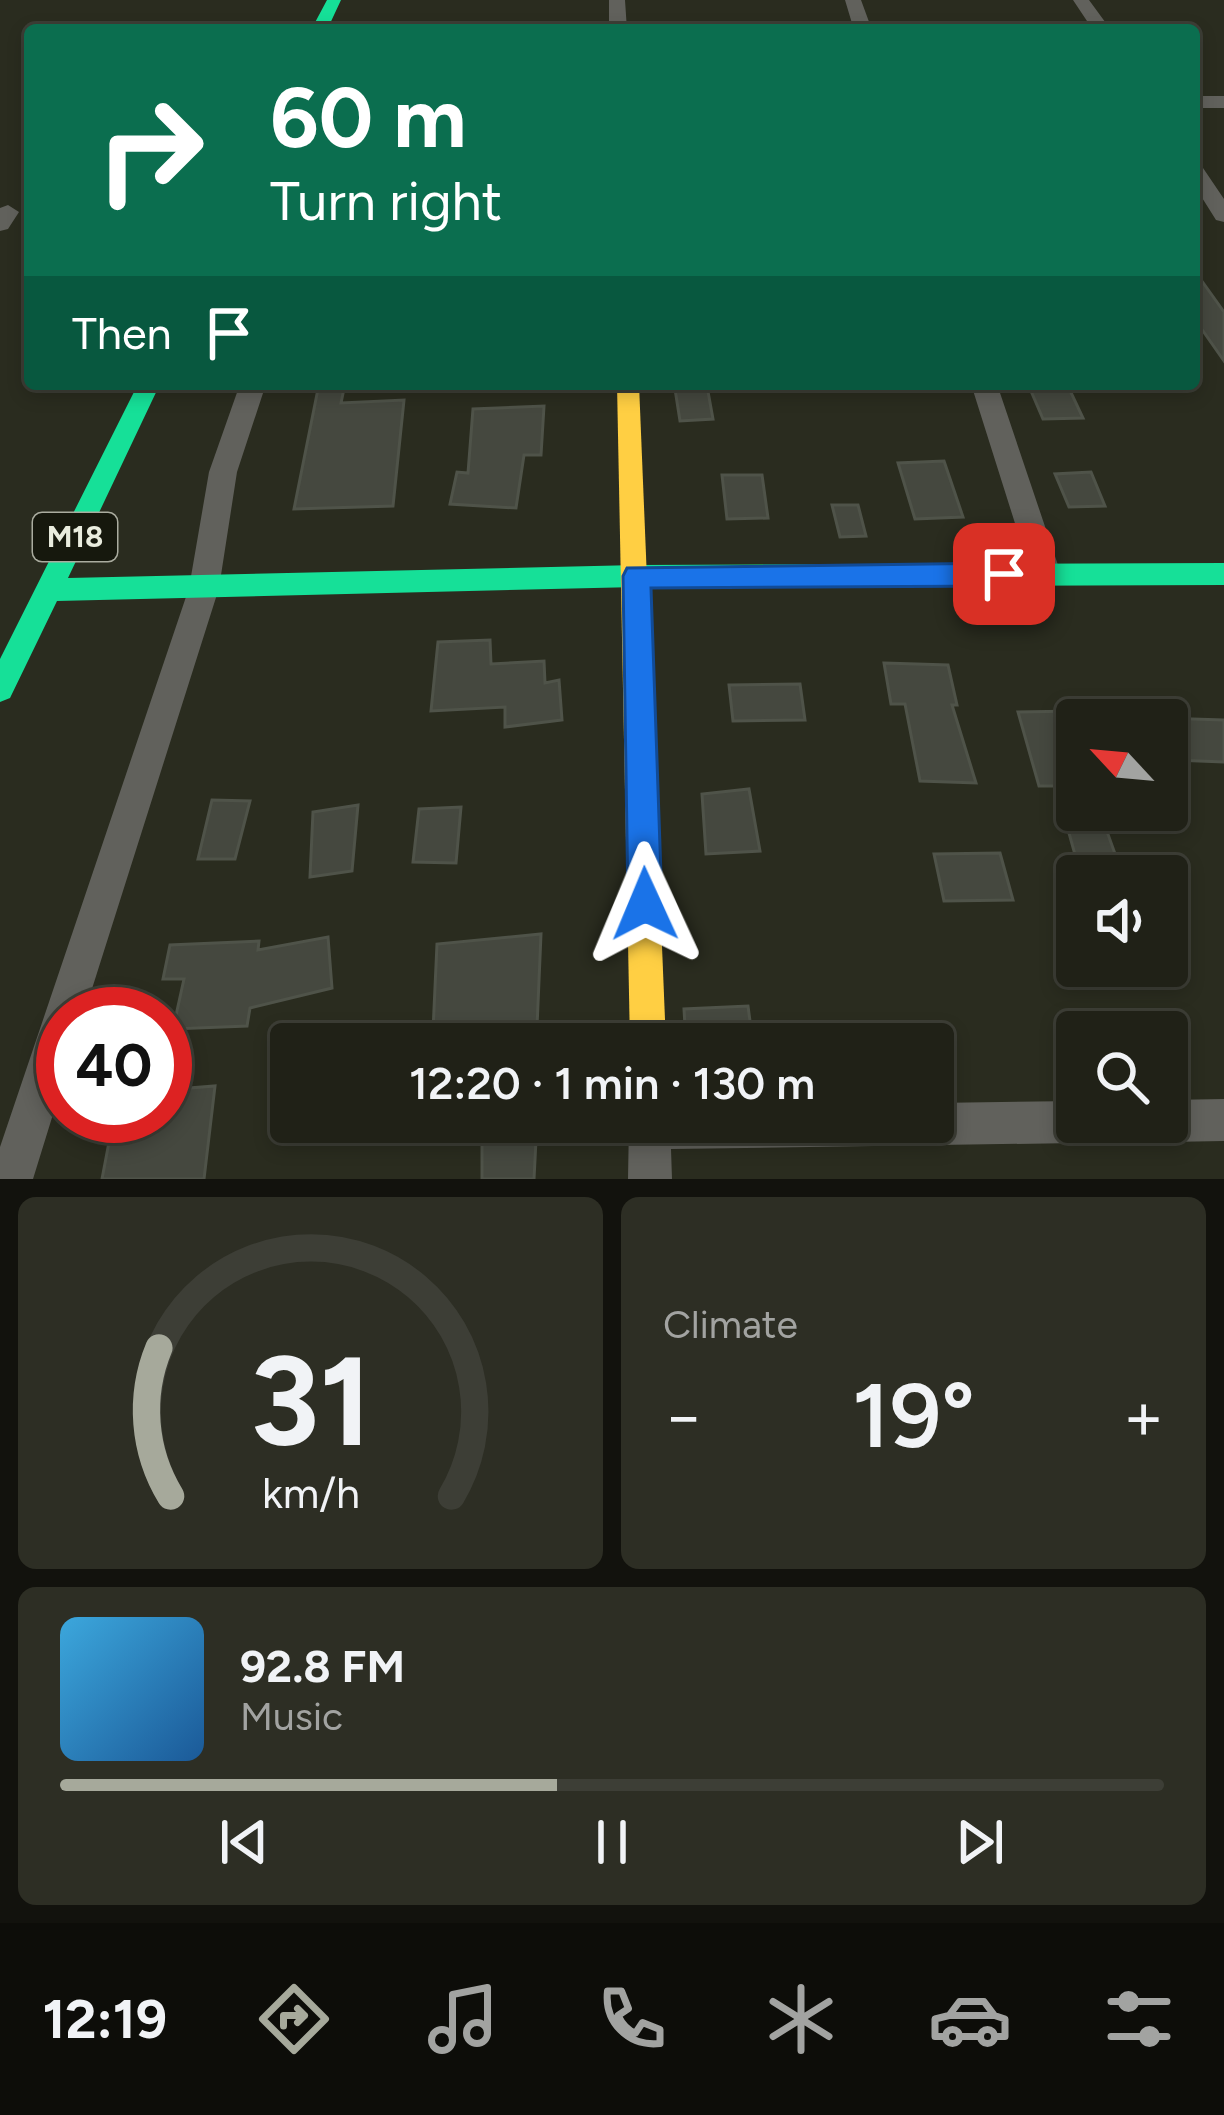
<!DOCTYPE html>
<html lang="en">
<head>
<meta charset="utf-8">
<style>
	body { margin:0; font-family:Figtree,sans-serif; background:#2d2e24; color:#f1f3f6; height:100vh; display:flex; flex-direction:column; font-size:45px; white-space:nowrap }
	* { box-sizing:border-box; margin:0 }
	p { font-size:39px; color:#a2a3a1 }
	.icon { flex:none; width:66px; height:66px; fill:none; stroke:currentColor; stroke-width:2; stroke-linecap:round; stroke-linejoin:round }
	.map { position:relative; height:1179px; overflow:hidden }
	.panel { display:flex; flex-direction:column; gap:18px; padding:18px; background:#12120d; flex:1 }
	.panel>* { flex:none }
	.guide { position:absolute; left:24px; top:24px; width:1176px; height:366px; border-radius:12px; box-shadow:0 6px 18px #0003,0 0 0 3px #3d3e36; background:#0b6e4f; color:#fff; overflow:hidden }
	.needle { width:78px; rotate:296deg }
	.fabs { position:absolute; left:1056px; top:699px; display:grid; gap:24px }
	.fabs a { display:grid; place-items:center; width:132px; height:132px; border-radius:12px; background:#202117; box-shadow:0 6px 18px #0003,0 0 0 3px #3d3e36; font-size:60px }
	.speed { position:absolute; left:36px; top:987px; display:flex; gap:24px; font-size:60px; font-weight:700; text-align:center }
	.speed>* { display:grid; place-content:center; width:156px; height:156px; border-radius:50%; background:#202117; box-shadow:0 6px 18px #0003,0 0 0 3px #3d3e36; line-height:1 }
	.speed .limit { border:18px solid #d22; background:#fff; color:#111 }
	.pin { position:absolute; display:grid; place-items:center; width:102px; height:102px; color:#fff; margin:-51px; border-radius:24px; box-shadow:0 6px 18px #0006 }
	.me { position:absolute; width:132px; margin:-66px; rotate:359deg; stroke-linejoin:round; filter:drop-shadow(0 0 9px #0008) }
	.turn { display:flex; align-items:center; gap:42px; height:252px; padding:0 48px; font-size:54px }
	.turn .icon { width:156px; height:156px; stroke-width:2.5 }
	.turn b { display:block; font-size:84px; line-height:102px }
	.then { display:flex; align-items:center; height:114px; padding:0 48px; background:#0003; gap:24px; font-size:45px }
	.big { font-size:90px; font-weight:600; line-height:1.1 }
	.panel .card { flex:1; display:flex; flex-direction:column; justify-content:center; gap:18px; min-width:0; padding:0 42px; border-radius:18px; background:#2d2e24 }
	.panel .dial { align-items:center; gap:0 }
	.dial svg { height:312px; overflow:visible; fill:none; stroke:#3d3e36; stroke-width:7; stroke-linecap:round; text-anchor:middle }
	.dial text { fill:#f1f3f6; stroke:none }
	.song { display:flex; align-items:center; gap:36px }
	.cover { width:144px; height:144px; border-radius:18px; background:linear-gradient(135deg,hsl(200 70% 55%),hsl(210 70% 35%)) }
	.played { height:12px; border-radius:6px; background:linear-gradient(90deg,#a6a99b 45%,#3d3e36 45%) }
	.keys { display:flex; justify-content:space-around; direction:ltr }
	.heat { display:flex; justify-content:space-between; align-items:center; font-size:66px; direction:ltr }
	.panel .tiles { flex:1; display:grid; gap:18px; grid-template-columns:1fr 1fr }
	.card:last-child { grid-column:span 2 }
	.trip { position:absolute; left:270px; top:1023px; width:684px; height:120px; border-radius:12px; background:#202117; box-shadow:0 6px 18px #0003,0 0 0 3px #3d3e36; font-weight:600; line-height:120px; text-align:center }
	.tab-bar { display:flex; height:192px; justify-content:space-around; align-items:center; background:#0d0d09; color:#a2a3a1 }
	.tab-bar .icon { width:84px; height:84px }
	.tab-bar .selected { color:#a6a99b }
	.tab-bar b { font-size:54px; color:#f1f3f6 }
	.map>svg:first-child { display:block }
	.building { fill:#45483f; stroke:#4f5349; stroke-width:3 }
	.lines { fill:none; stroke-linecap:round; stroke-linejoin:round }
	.street { fill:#61615c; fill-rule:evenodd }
	.fast { fill:#16e098; fill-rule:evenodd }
	.slow { fill:#ffcf43; fill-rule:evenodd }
	.route { fill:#1a73e8; stroke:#114b97; stroke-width:3 }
	.labels { text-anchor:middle; stroke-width:12; stroke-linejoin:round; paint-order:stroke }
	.shield { fill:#16180d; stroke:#aaac9f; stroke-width:3 }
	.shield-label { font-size:30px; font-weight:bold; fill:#e9ecde }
</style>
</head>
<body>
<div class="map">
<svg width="1224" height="1179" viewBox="0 0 1224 1179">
	<rect width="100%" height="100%" fill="#2a2c1f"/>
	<path class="building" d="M1194,270L1224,312V361L1194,318Z
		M319,384H345L341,403L404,400L393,506L294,509Z
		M1028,384H1067L1083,418L1043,419Z
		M707,386L713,419L680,421L675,389Z
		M544,406L541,455H524L516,508L450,504L457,472L468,473L473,409Z
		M944,461L963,517L915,519L898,463Z
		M1091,472L1105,506L1069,507L1055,474Z
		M722,475H762L768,518L727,519Z
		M832,505H858L866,536L840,537Z
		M490,640L491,664L544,661L545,683L559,680L562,720L505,727V707L431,711L438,642Z
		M884,663L948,665L957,705H952L976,783L920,781L905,704H891Z
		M800,684L805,720L733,721L729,685Z
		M1077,711V786H1039L1018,712Z
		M1161,718L1224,720V762L1175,760L1167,720Z
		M749,789L760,851L706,854L702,794Z
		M212,800L250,801L235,859H198Z
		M358,805L352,871L310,877L313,812Z
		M461,807L456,863L413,862L419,809Z
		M1067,826H1105L1123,876H1081Z
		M1000,853L1013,900L944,901L934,854Z
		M541,934L537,1027L487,1029V1022L433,1031L437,944Z
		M328,937L332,988L250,1008L247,1026L173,1029L184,979H163L170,945L259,941L258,950Z
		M748,1006L753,1044H686L684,1009Z
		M215,1086L204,1179H102L114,1116H165V1090Z
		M482,1136L536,1140L534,1179H482Z"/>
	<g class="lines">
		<path class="street" d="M609,0H625L627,30H609Z
			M845,0H861L872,30H854Z
			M1073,0H1089L1111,30H1093Z
			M1194,96H1224V108H1194Z
			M1194,163L1201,165L1224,199V222L1216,220L1194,185Z
			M8,205L19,212L8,229L0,231V208Z
			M240,384H266L237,472L219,588L84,1014H63V1082L33,1179H0V1147L189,588L209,472Z
			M971,384H997L1061,574L1056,583L1046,587L1036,583L1031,574Z
			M1224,1099V1141L1167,1142L1152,1136L1146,1122H1167V1100Z
			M1077,1101V1122H1098L1092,1137L1077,1143L671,1149L672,1179H628L629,1122H933V1103Z"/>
		<path class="fast" d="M327,0H341L327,30H311Z
			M138,384H160L68,578L637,565L1224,563V585L637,587L57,601L10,698L0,702V659Z"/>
		<path class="slow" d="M617,384H639L666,1044H630Z"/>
	</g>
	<path class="route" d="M1004,563L1014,566L1018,574L1014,582L1004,586L651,588L662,904L657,916L645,920L633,916L628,904L623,576L627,568Z"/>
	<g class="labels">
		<rect class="shield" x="33" y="513" width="84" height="48" rx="9"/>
		<g class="shield-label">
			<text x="75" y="547">M18</text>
		</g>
	</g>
</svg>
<div class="fabs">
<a><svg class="needle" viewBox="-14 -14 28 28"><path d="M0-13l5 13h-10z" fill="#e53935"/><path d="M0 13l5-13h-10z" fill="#a2a3a1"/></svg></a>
<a><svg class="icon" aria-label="sound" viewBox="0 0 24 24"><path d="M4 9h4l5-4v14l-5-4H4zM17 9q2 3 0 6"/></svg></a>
<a><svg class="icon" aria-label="search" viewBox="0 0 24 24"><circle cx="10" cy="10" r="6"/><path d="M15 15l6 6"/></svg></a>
</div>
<div class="speed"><div class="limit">40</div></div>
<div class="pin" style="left:1004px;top:574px;background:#d93025"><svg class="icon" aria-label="arrive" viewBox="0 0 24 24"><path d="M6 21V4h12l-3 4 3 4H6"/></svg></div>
<svg class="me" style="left:645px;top:904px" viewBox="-20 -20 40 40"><path d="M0-17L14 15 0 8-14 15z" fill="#1a73e8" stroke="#fff" stroke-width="4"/></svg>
<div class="trip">12:20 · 1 min · 130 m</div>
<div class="guide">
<div class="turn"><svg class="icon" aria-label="right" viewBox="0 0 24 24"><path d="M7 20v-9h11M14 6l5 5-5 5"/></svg><div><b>60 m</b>Turn right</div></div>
<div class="then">Then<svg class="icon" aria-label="arrive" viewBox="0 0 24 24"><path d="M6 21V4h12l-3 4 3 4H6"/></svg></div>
</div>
</div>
<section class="panel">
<div class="tiles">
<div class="card dial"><svg viewBox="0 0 100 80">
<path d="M14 69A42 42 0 1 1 86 69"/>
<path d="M14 69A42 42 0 0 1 11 31" stroke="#a6a99b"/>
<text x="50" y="56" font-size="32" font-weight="700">31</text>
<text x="50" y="72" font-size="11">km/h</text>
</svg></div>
<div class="card"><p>Climate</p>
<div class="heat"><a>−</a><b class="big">19°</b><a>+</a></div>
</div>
<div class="card">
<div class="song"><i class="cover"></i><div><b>92.8 FM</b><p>Music</p></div></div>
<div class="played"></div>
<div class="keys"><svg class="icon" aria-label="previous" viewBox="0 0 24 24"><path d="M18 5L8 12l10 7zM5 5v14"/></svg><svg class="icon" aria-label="pause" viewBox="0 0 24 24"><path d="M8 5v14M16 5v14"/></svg><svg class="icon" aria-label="next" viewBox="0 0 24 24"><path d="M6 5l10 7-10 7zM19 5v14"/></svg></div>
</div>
</div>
</section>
<nav class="tab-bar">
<b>12:19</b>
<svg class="icon selected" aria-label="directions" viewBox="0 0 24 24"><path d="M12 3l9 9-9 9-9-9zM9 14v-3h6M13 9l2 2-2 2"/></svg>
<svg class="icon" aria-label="music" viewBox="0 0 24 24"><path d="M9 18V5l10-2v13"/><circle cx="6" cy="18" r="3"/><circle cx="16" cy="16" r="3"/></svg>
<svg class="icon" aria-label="phone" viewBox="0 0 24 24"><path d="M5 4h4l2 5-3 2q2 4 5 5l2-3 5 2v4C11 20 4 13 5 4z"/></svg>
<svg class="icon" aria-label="climate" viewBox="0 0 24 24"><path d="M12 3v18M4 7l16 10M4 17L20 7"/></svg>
<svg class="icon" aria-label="car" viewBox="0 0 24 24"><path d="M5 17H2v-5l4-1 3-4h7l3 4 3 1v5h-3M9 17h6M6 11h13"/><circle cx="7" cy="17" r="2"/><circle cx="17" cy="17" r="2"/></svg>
<svg class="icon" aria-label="filters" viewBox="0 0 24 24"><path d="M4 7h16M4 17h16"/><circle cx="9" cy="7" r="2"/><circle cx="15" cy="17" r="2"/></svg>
</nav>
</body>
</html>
